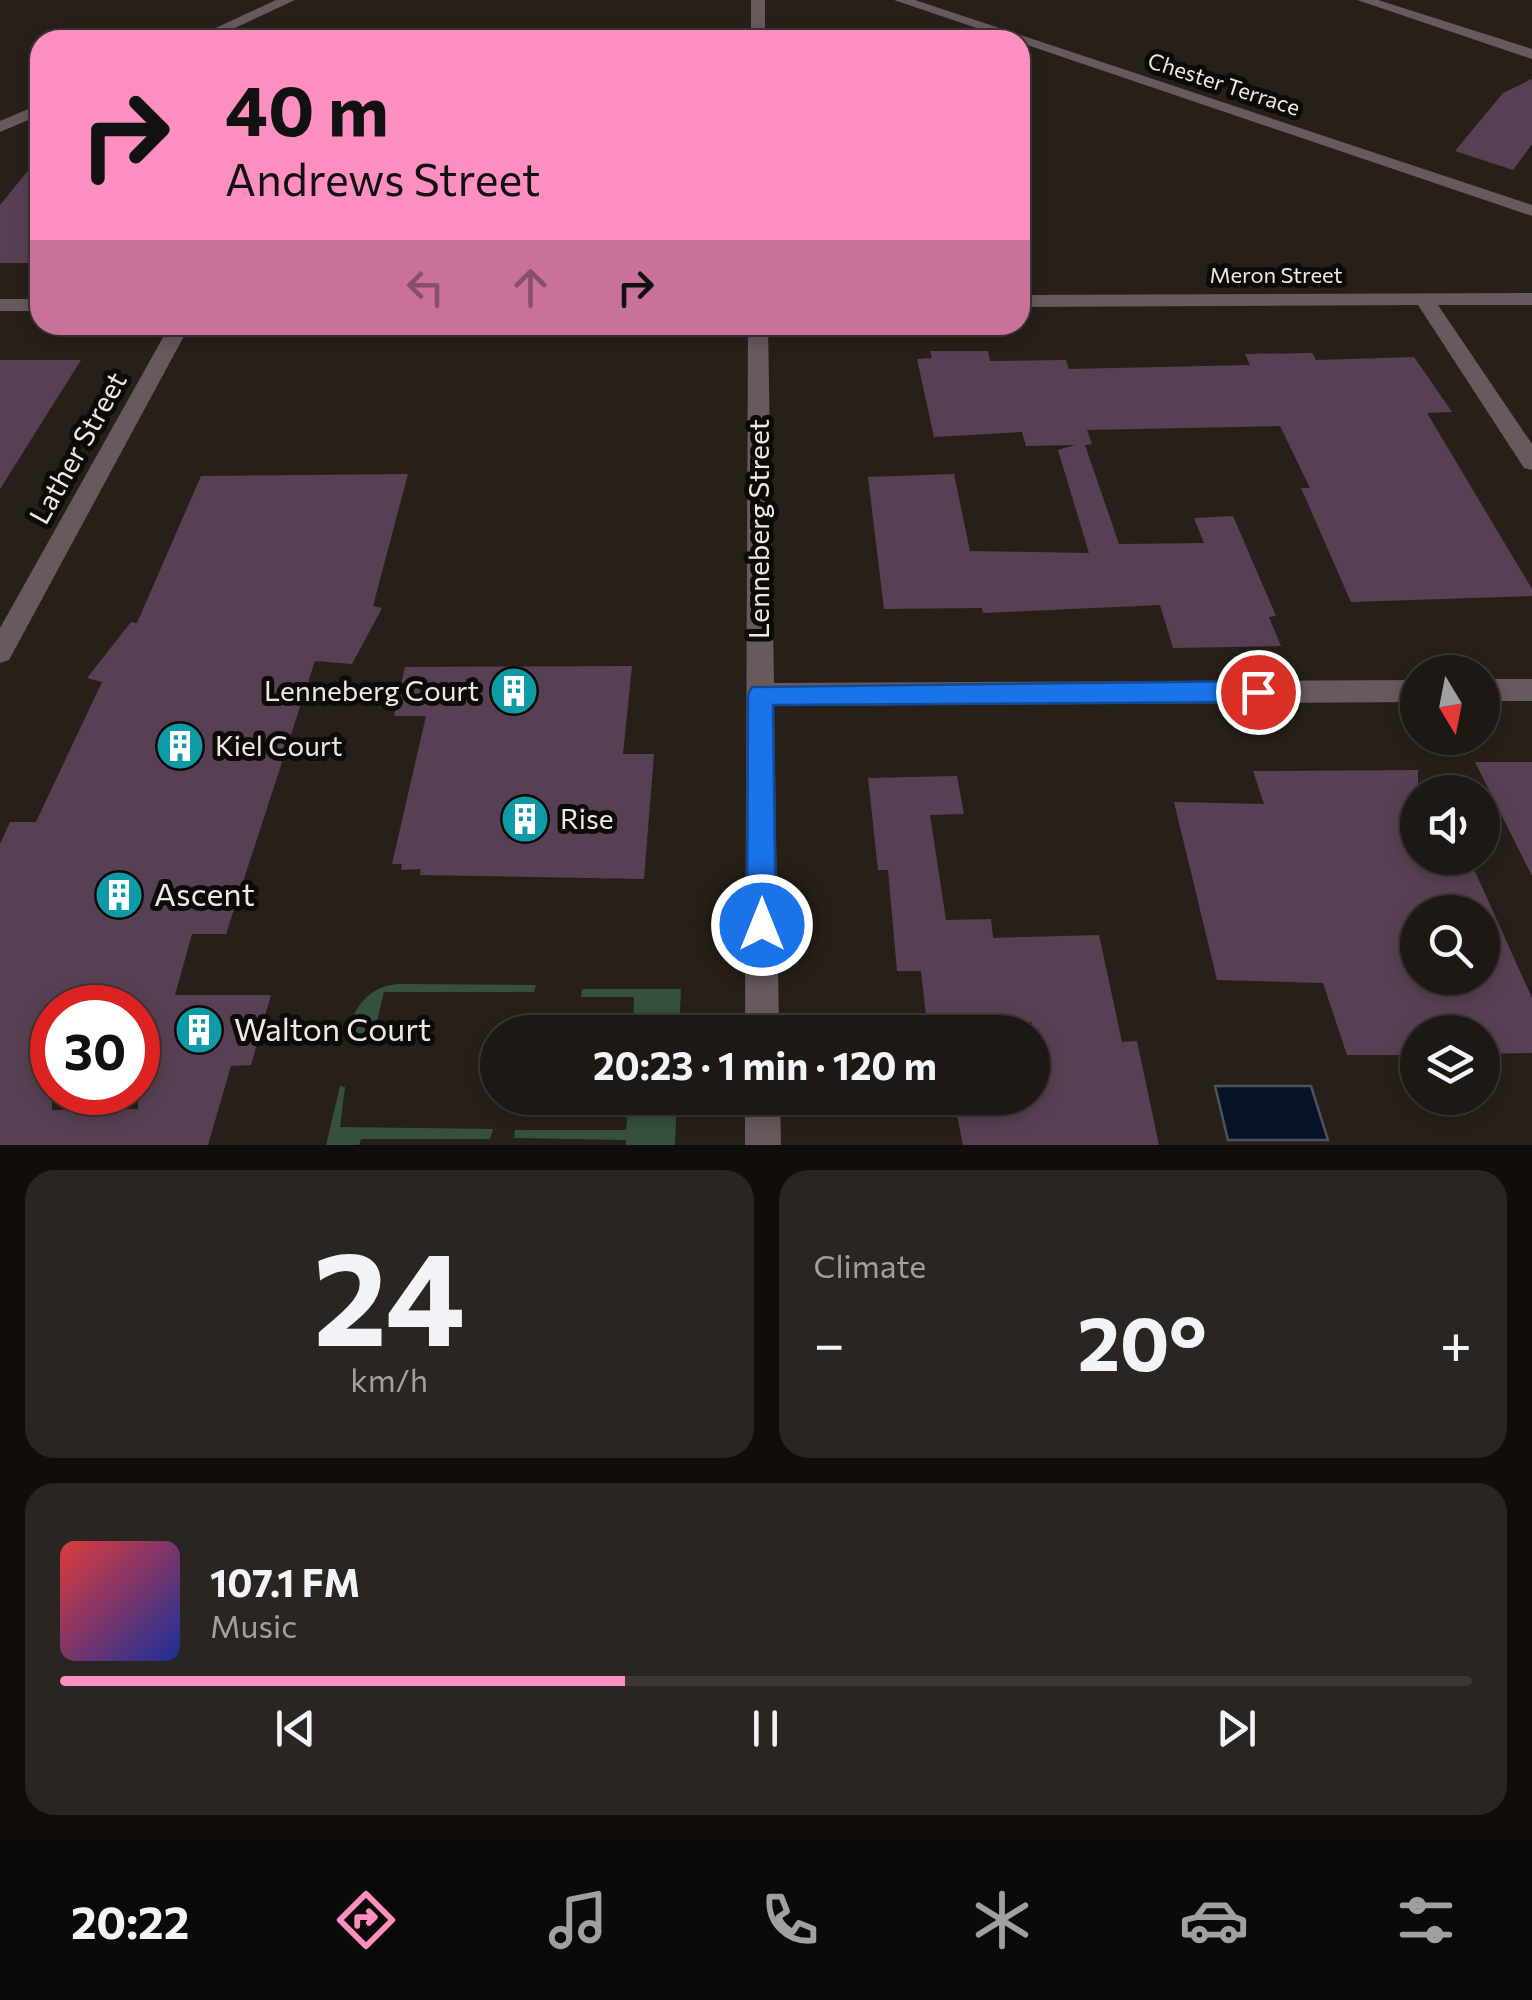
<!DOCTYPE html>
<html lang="en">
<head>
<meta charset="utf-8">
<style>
	body { margin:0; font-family:Commissioner,sans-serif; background:#2a2521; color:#f1f3f6; height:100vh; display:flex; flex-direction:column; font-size:38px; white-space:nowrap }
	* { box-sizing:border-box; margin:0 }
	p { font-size:32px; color:#a0a0a0 }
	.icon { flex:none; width:55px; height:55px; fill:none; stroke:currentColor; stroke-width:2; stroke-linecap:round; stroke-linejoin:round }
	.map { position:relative; height:1145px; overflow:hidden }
	.side { display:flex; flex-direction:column; gap:25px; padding:25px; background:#100d0a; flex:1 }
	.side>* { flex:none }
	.banner { position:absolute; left:30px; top:30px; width:1000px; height:305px; border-radius:30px; box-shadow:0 5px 15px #0003,0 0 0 2px #3b3733; background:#fd8ec0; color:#111; overflow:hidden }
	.needle { width:65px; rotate:170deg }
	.controls { position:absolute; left:1400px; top:655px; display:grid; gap:20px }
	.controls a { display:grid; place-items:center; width:100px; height:100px; border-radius:50%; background:#1d1813; box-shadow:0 5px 15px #0003,0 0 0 2px #3b3733; font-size:50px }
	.speed { position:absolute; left:30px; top:985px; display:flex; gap:20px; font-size:50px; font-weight:700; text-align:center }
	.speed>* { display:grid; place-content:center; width:130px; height:130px; border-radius:50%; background:#1d1813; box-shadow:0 5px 15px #0003,0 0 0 2px #3b3733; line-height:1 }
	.speed .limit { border:15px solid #d22; background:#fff; color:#111 }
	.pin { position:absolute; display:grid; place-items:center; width:85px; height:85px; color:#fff; margin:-42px; border:5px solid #fff; border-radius:50%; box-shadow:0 2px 10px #0007 }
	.me { position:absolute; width:110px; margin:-55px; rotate:0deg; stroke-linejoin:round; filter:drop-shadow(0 0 8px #0008) }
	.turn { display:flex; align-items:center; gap:35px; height:210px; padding:0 30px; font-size:45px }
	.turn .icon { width:130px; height:130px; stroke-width:2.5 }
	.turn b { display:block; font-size:70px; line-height:85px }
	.lanes { display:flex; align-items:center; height:95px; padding:0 30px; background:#0003; justify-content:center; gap:50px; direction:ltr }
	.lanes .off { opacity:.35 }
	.big { font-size:75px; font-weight:700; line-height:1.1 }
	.side .tile { flex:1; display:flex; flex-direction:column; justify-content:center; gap:15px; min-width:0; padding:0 35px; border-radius:30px; background:#2a2521 }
	.side .dial { align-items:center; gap:0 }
	.dial b { font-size:130px; line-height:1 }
	.song { display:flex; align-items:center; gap:30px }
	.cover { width:120px; height:120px; border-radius:15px; background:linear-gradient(135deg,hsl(0 70% 55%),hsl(230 70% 35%)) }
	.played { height:10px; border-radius:5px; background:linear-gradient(90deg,#fd8ec0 40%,#3b3733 40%) }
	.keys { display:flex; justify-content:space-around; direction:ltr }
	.heat { display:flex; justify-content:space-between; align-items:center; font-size:55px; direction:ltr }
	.side .tiles { flex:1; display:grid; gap:25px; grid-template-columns:1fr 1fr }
	.tile:last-child { grid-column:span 2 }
	.trip { position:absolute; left:480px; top:1015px; width:570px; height:100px; border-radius:50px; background:#1d1813; box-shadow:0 5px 15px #0003,0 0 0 2px #3b3733; font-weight:700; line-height:100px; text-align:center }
	.tabs { display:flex; height:160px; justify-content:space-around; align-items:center; background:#0c0a08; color:#a0a0a0 }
	.tabs .icon { width:70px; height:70px }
	.tabs .current { color:#fd8ec0 }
	.tabs b { font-size:45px; color:#f1f3f6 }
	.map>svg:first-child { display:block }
	.green { fill:#36503f }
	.water { fill:#051325; stroke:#4b535e; stroke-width:2.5 }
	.building { fill:#574053; fill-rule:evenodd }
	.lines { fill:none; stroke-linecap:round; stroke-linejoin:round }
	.minor { fill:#67595c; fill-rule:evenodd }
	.route { fill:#1a73e8; stroke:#114b97; stroke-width:2.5 }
	.labels { text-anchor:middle; stroke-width:10; stroke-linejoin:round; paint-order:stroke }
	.far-street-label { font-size:22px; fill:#ede9e4; stroke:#0d0b08 }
	.street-label { font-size:28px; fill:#ede9e4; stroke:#0d0b08 }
	.poi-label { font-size:28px; fill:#ede9e4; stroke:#0d0b08; text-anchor:start }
	.near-poi-label { font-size:32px; fill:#ede9e4; stroke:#0d0b08; text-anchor:start }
</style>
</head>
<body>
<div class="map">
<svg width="1532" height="1145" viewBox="0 0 1532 1145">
	<rect width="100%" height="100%" fill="#272019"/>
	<path class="green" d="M398,984L536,985L534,992H384L374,1033L358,1036L350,1023C360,1000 373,986 398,984Z
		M582,989H681L679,1032H633L634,997H581Z
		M340,1086L345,1087L340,1127L493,1129L490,1139H361L359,1145H326Z
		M629,1098H677L675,1145H626V1140L514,1138L515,1130H626Z"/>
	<path class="water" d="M1215,1086H1311L1328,1140H1228Z"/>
	<path class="building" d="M1532,79V144L1513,170L1455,151L1503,93Z
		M40,156V263H0V205Z
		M930,351H988L990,361L1066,360L1069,369L1250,365L1245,354L1312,353L1316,360L1414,357L1452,412L1427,413L1532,589V596L1351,602L1301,488H1310L1280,426L1087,430L1092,444L1085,445L1119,544L1204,543L1194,518L1233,516L1276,616L1269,617L1281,646L1173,648L1160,605L983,613L982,608L884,609L868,477L954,474L970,551L1089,553L1058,450L1075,445L1026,446L1022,432L934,437L917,359L932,358Z
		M0,360H81L0,489Z
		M408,474L373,606L382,608L352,664L315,661L226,934H192L175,995H271L251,1065L231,1066L208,1145H0V844L10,822H36L102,682L87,678L131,622L137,623L201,476ZM52,1008H138V1109L52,1110Z
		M632,666L623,754H654L644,879L420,875L421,869L401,870L402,864H392L426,716H394L405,667Z
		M1475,762H1532V876Z
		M1418,770V858H1469L1532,998V1053L1482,1054V1032H1418V1055H1347L1323,983L1217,980L1174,802L1264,804L1253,771ZM1418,912H1482V978H1418Z
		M957,776L964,814L930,815L946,920L991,919L993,938L1099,935L1122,1042L1137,1041L1159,1145H963L957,1116L1018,1108L1016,1098H1032V1022L927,1024L921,971H897L888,870H878L868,778Z"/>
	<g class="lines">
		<path class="minor" d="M276,0H295L209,40H190Z
			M751,0H765V40H751Z
			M894,0H915L1532,205V216Z
			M1357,0H1378L1532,49V59Z
			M40,104V115L0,132V121Z
			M1532,293V305H1438L1532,444V470L1524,468L1418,305L1020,307V295Z
			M0,299H40V311H0Z
			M170,325H190L9,660L0,663V628Z
			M748,325H768L774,683L1418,680V702L774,706L779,1032H745Z
			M1482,679H1532V701H1482Z
			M745,1098H780L781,1145H745Z"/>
	</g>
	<path class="route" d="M1258,681L1267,684L1270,692L1267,699L1258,702L773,705L776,925L772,935L762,939L751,935L747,925L748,695L752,687Z"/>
	<defs>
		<g id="building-disc" transform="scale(2.5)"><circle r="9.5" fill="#0f9aa8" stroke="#0d0b08"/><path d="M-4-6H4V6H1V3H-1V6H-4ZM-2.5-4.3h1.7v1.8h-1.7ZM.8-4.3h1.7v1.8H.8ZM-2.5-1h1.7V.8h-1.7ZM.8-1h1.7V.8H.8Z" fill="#fff"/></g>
	</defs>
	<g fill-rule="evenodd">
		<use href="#building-disc" x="514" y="691"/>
		<use href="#building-disc" x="180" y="746"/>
		<use href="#building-disc" x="525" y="819"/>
		<use href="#building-disc" x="119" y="895"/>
		<use href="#building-disc" x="199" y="1030"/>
	</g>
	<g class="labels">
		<g class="far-street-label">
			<text transform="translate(1224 84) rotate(18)" y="8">Chester Terrace</text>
			<text x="1276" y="283">Meron Street</text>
		</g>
		<g class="street-label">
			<text transform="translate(78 448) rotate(-61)" y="10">Lather Street</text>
			<text transform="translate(759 529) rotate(-90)" y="10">Lenneberg Street</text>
		</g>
		<g class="poi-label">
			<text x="479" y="701" text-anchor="end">Lenneberg Court</text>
			<text x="215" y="756">Kiel Court</text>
			<text x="560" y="829">Rise</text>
		</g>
		<g class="near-poi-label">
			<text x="154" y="906">Ascent</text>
			<text x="234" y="1041">Walton Court</text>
		</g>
	</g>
</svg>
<div class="controls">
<a><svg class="needle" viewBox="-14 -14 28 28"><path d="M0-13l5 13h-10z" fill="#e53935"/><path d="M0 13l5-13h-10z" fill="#a0a0a0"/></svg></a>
<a><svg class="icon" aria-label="sound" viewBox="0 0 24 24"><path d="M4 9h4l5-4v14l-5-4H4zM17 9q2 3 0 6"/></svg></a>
<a><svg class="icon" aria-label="search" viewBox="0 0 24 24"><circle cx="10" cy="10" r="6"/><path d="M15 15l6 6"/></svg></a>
<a><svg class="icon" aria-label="layers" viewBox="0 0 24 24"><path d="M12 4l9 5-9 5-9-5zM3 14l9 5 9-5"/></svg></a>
</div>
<div class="speed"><div class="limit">30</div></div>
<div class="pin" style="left:1258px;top:692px;background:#d93025"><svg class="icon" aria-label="arrive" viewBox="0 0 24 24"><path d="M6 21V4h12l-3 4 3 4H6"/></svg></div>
<svg class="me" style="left:762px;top:925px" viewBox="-20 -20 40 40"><circle r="17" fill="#1a73e8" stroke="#fff" stroke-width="3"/><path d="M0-11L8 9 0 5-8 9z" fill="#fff"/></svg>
<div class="trip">20:23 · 1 min · 120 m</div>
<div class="banner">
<div class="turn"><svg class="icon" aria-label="right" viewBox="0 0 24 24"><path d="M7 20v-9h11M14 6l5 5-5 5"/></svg><div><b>40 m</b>Andrews Street</div></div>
<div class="lanes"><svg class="icon off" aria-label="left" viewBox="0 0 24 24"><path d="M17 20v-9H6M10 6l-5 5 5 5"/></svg><svg class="icon off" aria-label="ahead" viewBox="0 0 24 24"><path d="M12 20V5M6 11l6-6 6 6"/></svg><svg class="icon" aria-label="right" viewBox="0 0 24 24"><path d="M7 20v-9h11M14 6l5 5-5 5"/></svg></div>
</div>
</div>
<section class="side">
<div class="tiles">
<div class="tile dial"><b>24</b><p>km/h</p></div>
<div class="tile"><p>Climate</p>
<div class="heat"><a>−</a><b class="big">20°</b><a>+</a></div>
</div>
<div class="tile">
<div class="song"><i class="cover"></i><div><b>107.1 FM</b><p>Music</p></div></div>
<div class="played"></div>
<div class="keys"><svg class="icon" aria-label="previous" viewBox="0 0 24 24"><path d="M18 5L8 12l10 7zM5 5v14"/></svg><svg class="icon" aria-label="pause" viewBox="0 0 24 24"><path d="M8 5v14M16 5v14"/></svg><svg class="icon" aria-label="next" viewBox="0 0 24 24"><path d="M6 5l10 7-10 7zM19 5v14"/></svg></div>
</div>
</div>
</section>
<nav class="tabs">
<b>20:22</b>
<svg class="icon current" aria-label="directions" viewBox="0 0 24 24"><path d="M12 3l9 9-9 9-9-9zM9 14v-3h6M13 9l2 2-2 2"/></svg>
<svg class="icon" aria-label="music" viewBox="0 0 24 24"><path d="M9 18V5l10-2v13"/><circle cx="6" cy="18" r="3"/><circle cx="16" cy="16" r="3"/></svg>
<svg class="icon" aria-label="phone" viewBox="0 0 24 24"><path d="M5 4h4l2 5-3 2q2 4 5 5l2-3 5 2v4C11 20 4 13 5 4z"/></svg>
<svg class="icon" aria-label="climate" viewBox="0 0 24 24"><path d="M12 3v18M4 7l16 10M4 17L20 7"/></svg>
<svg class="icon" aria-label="car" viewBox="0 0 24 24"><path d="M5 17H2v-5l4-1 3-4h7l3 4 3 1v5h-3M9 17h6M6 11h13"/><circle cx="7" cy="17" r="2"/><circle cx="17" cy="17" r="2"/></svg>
<svg class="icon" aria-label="filters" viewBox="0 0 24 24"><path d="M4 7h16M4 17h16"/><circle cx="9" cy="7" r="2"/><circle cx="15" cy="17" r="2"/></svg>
</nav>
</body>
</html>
